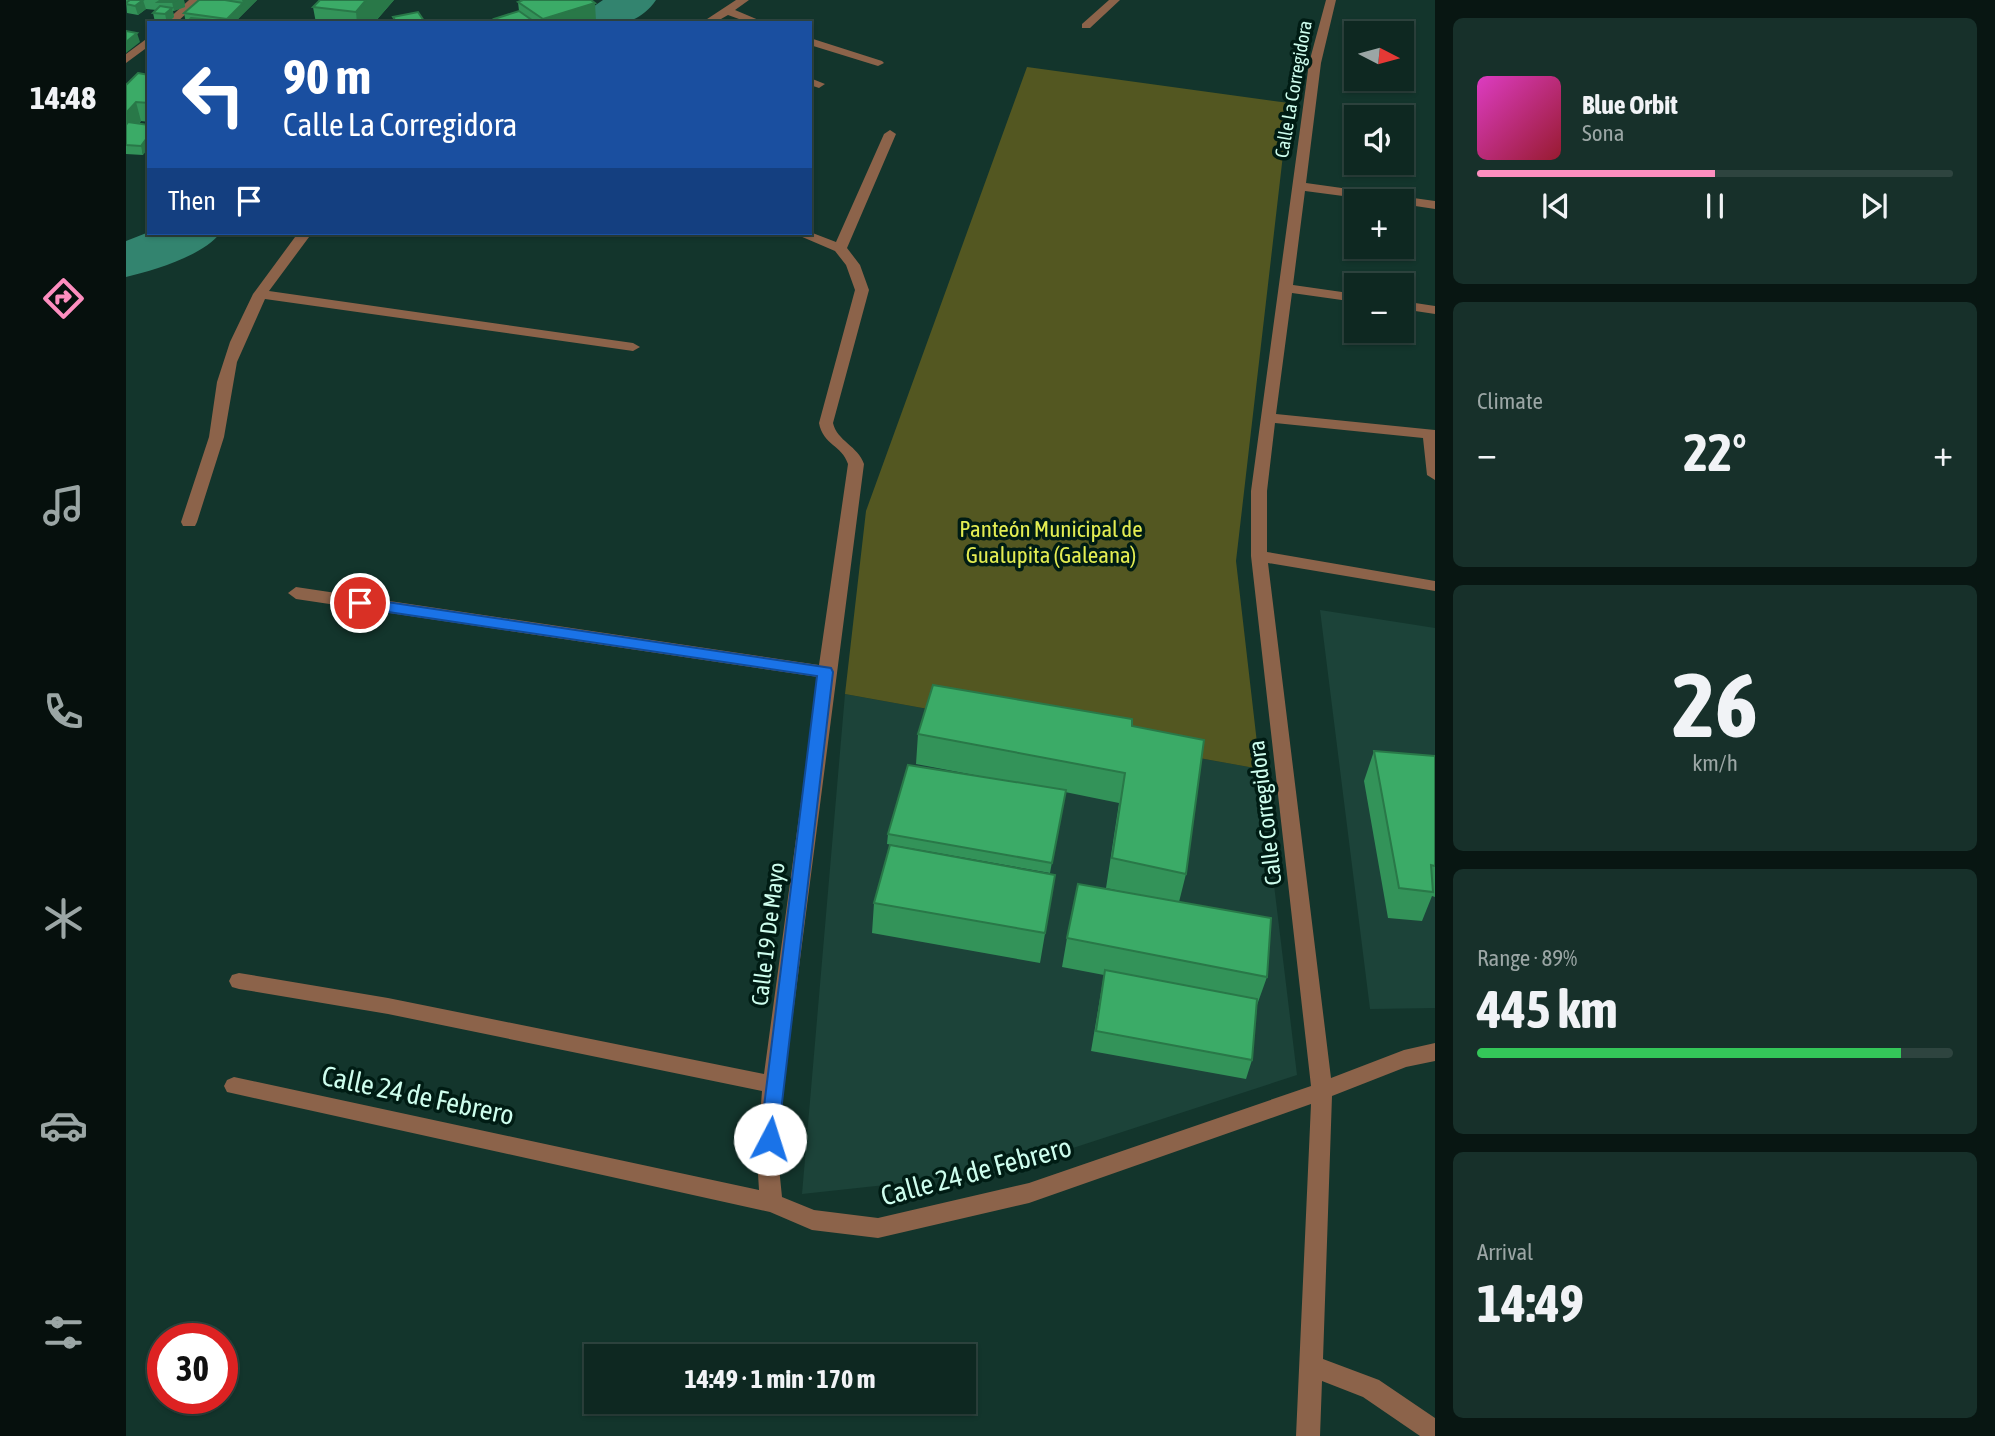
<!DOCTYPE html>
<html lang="en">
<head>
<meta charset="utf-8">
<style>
	body { margin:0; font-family:"Asap Condensed",sans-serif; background:#17302a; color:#f1f3f6; height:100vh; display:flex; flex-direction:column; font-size:26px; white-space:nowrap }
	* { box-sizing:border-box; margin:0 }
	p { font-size:23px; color:#9ba6a5 }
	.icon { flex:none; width:38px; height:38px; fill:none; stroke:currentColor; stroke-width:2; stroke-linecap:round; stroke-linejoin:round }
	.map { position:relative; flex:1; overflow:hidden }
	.sheet { display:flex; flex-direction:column; gap:18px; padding:18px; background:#081612; width:560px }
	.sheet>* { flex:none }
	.top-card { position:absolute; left:21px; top:21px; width:665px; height:214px; border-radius:0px; box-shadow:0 2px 5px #0004,0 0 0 2px #2e443f; background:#1a4fa0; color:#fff; overflow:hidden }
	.needle { width:46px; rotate:96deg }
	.controls { position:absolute; left:1218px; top:21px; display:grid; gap:14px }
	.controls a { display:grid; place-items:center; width:70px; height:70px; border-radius:0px; background:#0e2821; box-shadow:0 2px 5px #0004,0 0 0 2px #2e443f; font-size:35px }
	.speed { position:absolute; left:21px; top:1323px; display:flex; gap:14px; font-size:35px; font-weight:700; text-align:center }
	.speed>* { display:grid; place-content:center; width:91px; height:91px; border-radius:50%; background:#0e2821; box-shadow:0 2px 5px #0004,0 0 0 2px #2e443f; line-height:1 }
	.speed .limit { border:10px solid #d22; background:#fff; color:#111 }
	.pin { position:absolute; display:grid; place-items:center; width:60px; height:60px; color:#fff; margin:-30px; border:4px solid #fff; border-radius:50%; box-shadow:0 2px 7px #0007 }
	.me { position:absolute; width:77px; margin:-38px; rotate:5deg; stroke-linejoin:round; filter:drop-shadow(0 0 5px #0008) }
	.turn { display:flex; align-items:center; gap:24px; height:147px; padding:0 21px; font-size:32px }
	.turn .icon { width:91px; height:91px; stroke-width:2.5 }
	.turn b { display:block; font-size:49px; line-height:60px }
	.then { display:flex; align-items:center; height:66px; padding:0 21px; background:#0003; gap:14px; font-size:26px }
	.big { font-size:52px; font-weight:700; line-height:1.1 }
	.sheet .tile { flex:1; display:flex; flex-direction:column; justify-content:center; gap:10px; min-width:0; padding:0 24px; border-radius:10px; background:#17302a }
	.sheet .dial { align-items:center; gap:0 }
	.dial b { font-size:91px; line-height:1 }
	.song { display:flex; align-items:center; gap:21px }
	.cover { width:84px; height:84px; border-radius:10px; background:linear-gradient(135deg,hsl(310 70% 55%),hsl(350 70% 35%)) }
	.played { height:7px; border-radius:4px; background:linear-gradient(90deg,#fd8ebf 50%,#2e443f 50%) }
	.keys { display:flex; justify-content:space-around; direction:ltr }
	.heat { display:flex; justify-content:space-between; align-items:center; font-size:38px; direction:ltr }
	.charge { height:10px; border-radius:5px; background:linear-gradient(90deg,#34c759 89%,#2e443f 0) }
	.trip { position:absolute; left:458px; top:1344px; width:392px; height:70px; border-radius:0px; background:#0e2821; box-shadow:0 2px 5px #0004,0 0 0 2px #2e443f; font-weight:700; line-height:70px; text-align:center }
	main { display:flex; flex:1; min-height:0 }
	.dock { display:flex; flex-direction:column; width:126px; justify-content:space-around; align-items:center; background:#06100d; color:#9ba6a5 }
	.dock .icon { width:49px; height:49px }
	.dock .active { color:#fd8ebf }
	.dock b { font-size:32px; color:#f1f3f6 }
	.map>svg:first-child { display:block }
	.built { fill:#1c4339 }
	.green { fill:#535721 }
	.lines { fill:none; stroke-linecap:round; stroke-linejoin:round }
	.river { fill:#33846f; fill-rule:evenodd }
	.minor { fill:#8c634a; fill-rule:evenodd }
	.wall { fill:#339359 }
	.shaded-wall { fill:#297848 }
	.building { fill:#3bab67; stroke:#297848; stroke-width:2 }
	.route { fill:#1a73e8; stroke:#114b97; stroke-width:2 }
	.labels { text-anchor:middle; stroke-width:7; stroke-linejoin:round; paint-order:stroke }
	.far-street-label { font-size:19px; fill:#cefeee; stroke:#001c14 }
	.park-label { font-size:23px; fill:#e3ed52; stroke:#001c14 }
	.street-label { font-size:23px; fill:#cefeee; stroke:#001c14 }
	.near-street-label { font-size:28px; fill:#cefeee; stroke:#001c14 }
</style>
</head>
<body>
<main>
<nav class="dock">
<b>14:48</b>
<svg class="icon active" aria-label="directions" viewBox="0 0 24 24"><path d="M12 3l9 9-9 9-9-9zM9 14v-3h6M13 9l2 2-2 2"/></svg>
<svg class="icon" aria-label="music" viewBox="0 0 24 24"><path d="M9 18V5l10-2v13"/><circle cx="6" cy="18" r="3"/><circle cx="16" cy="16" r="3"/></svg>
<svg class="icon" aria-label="phone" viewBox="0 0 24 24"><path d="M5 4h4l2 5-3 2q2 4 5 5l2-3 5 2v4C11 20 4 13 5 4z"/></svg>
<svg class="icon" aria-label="climate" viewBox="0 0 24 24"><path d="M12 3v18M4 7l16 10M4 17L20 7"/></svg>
<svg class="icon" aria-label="car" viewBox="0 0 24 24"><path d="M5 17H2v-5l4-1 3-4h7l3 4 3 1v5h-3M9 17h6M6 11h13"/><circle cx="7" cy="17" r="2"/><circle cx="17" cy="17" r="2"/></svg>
<svg class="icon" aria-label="filters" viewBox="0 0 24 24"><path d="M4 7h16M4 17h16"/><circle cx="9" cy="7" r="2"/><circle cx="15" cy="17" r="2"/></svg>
</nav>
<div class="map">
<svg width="1309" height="1436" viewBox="0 0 1309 1436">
	<rect width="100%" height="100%" fill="#13352c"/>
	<path class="built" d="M1194,610L1309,628V1008L1244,1009Z
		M719,694L1134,769L1171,1075L870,1173L676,1194Z"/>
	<path class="green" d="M901,67L1163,103L1110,561L1134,769L719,694L740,511Z"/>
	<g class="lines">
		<path class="river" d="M477,0H530C509,30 484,23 451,23L458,13Z
			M23,232V233H94C79,255 26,271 0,277V241Z"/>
		<path class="minor" d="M63,0H75L50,23H38Z
			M610,0H623L609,10L640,23H624L602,15L588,23H575Z
			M983,0H994L964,28H956V24Z
			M1200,0H1210L1195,63L1180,183L1309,201V209L1276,204V201H1255L1179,191L1167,285L1230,294V302L1166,293L1150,414L1309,430V480L1301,475L1297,438L1149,423L1141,491V552L1309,581V591L1142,563L1205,1078L1278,1050L1309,1043V1061L1280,1067L1206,1096L1197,1359L1253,1380L1309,1418V1436H1294L1237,1397L1196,1381L1194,1436H1170L1185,1104L903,1203L752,1238L686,1230L644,1212L101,1092L98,1086L101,1080L108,1077L633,1190L631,1157L636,1091L262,1014L113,989L106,987L103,981L106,975L113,973L262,998L638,1074L692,677L170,599L162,593L170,587L693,665L722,464C716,445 697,445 693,423L729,290L720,265L709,251L667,233L684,232L710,242L758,134L764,130L770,134L721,248L734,265L743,290L707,423C711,441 732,446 738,464L656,1099L652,1157L656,1197L688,1210L752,1218L903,1183L1185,1086L1125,556V491L1183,63Z
			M23,37V46L0,63V54Z
			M684,38L756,61L758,63L752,66L684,45Z
			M684,78L699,84L693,88L684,85Z
			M172,233H186L143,291L507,343L514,347L507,351L139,299L111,362L98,437L71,522L69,526H57L55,522L83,437L91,382L104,342L127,294Z
			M1276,301L1309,306V314L1276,309Z"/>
	</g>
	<path class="wall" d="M0,0H58L59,7L47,11L48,17L42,23H36L29,22L27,13L30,10L20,9L12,15L1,13Z
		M73,0H131L108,23H60L58,13Z
		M268,0L248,23H190L187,7Z
		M392,2L470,21L464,23H368V19L393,11Z
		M23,75V122L15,121L13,124L17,155L0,154V85Z
		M1006,726L1060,874L1053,902L1141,977L1131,1005L1126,1060L1120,1079L965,1051L978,975L936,967L941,938L1013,895L980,888L993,803L939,792L924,873L761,844L762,834L864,778L790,764L792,734Z
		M1248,751L1309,756V897L1306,896L1296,921L1262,918L1238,781Z
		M929,875L914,963L746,933L748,903Z"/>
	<path class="shaded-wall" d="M17,0L20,9L12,15L9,6Z
		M51,0H58L59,7L48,11L46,2Z
		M116,0H131L108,23H102L101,19L117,3Z
		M240,0H268L248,23H231L230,12Z
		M469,3L470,21L464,23H417V19Z
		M46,8L48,17L41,23L39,14Z
		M11,33L14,42L0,53V42Z
		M10,102L15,121L0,137V113Z
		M23,135V148L17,155L15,146Z"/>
	<path class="building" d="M4,0H17L9,6L0,4V3Z
		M35,0H51L46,2H32Z
		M73,0H99L117,3L101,19L58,13Z
		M194,0H240L230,12L187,7Z
		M397,0H465L469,3L417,19L392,2Z
		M34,6L46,8L39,14L27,13Z
		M393,11L410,23H372L368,19Z
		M292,12L298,21L291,23H271L267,17Z
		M65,18L98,21L97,23H60Z
		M0,31L11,33L0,42Z
		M12,73L23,75V103L10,102L0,113V85Z
		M2,122L23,125V135L15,146L0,145V125Z
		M807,685L1006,719V726L1078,740L1060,874L986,858L999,773L792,734Z
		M1248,751L1309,756V866L1305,865L1307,892L1273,888Z
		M782,765L940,790L926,863L762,834Z
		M764,845L929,875L919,933L748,903Z
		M952,884L1145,918L1141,977L941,938Z
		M979,970L1131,999L1126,1060L970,1031Z"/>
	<path class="route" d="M234,598L705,668L707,672L651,1145L644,1148L637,1145L634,1139L691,676L229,607L227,603Z"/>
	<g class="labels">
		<g class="far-street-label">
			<text transform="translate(1167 89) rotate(-80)" y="7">Calle La Corregidora</text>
		</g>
		<g class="park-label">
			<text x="925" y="537">Panteón Municipal de<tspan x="925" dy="26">Gualupita (Galeana)</tspan></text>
		</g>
		<g class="street-label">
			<text transform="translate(1139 813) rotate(-97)" y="8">Calle Corregidora</text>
			<text transform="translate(642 934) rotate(-83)" y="8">Calle 19 De Mayo</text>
		</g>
		<g class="near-street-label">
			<text transform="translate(292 1095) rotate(12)" y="10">Calle 24 de Febrero</text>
			<text transform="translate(850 1171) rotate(-15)" y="10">Calle 24 de Febrero</text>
		</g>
	</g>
</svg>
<div class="controls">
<a><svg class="needle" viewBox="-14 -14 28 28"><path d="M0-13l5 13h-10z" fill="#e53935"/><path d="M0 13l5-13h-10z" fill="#9ba6a5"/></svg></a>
<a><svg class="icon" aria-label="sound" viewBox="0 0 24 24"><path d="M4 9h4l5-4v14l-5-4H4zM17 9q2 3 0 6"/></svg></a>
<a>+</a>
<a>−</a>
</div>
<div class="speed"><div class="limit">30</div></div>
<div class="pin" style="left:234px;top:603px;background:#d93025"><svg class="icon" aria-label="arrive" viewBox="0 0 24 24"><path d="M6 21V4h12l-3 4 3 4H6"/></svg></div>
<svg class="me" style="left:644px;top:1139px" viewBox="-20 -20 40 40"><circle r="19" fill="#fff"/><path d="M0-13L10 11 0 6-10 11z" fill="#1a73e8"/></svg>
<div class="trip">14:49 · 1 min · 170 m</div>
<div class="top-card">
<div class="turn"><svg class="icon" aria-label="left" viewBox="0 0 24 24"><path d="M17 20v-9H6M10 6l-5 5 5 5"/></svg><div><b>90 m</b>Calle La Corregidora</div></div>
<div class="then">Then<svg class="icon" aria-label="arrive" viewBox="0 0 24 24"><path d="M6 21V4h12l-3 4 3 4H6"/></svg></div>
</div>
</div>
<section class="sheet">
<div class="tile">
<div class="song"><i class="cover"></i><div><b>Blue Orbit</b><p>Sona</p></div></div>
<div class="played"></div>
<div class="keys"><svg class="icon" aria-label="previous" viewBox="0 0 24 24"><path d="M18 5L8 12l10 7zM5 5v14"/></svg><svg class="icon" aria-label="pause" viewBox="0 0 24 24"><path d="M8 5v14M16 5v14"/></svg><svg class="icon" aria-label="next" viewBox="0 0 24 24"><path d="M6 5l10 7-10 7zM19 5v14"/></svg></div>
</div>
<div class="tile"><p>Climate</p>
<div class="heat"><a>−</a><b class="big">22°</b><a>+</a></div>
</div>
<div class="tile dial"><b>26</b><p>km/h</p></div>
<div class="tile"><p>Range · 89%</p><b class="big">445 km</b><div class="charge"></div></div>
<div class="tile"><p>Arrival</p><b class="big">14:49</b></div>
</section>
</main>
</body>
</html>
